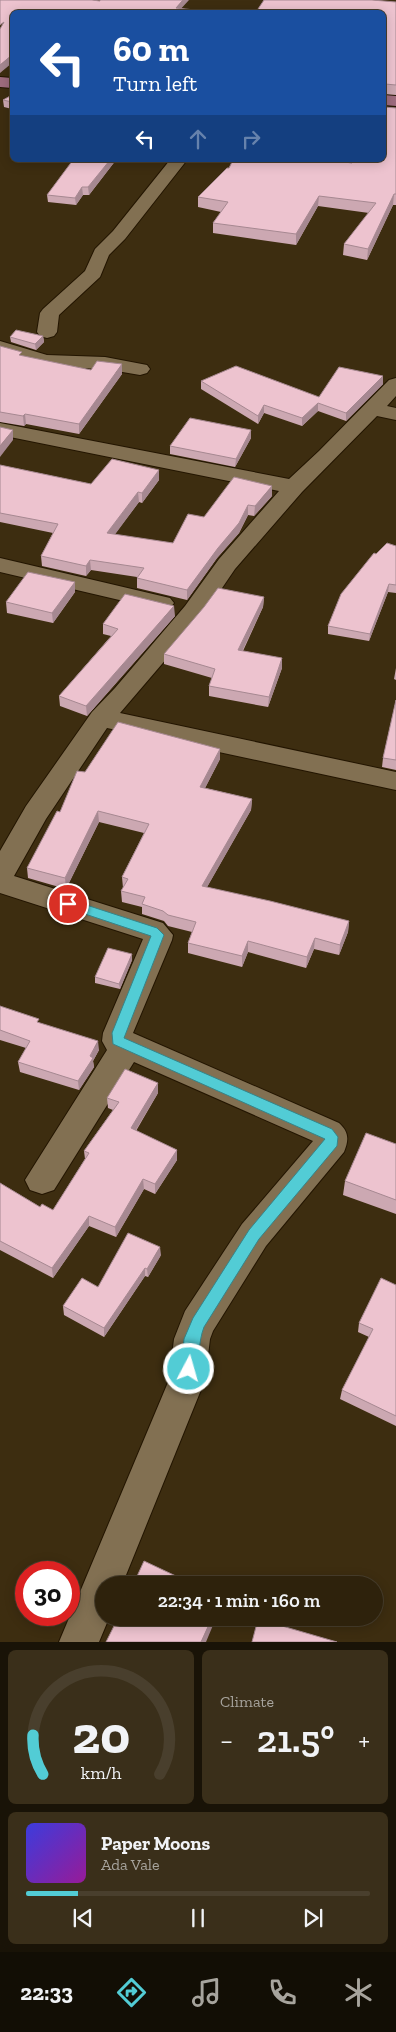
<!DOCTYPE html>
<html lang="en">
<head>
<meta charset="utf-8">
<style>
	body { margin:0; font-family:"Zilla Slab",serif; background:#3a2f1a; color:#f1f3f6; height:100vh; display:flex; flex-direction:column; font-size:19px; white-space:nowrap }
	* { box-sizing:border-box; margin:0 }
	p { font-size:16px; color:#a7a49d }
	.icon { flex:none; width:28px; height:28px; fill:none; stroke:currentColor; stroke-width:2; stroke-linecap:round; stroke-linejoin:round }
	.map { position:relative; height:1642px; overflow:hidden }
	.drawer { display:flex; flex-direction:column; gap:8px; padding:8px; background:#191307; flex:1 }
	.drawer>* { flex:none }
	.banner { position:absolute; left:10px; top:10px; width:376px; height:152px; border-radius:8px; box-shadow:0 2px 12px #0003,0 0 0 1px #493f2d; background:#1a4fa0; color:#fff; overflow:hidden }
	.speed { position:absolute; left:15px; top:1561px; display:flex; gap:10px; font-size:25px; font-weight:700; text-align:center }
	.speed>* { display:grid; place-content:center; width:65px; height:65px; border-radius:50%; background:#2e220c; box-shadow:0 2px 12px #0003,0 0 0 1px #493f2d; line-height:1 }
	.speed .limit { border:8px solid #d22; background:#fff; color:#111 }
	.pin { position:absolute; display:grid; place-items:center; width:42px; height:42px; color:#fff; margin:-21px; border:2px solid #fff; border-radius:50%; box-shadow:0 1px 5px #0007 }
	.me { position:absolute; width:55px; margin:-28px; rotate:6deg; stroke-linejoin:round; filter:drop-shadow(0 0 4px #0008) }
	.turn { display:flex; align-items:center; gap:18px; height:105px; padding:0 20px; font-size:22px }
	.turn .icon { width:65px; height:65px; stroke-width:2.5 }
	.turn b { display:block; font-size:35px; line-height:42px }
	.lanes { display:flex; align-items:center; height:48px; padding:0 20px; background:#0003; justify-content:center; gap:25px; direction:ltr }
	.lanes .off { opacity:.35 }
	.big { font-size:38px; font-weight:600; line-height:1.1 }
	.drawer .tile { flex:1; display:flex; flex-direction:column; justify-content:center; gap:8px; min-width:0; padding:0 18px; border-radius:8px; background:#3a2f1a }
	.drawer .dial { align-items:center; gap:0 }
	.dial svg { height:130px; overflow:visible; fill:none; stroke:#493f2d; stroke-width:7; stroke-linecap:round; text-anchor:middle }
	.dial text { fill:#f1f3f6; stroke:none }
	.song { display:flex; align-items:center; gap:15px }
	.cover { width:60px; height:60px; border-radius:8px; background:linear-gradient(135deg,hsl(240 70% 55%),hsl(300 70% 35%)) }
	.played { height:5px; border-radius:2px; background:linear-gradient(90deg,#52ccd5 15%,#493f2d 15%) }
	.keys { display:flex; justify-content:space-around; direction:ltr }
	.heat { display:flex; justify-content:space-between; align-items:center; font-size:28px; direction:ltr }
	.drawer .tiles { flex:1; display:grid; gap:8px; grid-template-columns:1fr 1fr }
	.tile:last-child { grid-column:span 2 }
	.trip { position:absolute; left:95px; top:1576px; width:288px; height:50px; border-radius:25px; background:#2e220c; box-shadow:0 2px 12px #0003,0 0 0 1px #493f2d; font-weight:600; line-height:50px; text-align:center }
	.tabs { display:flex; height:80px; justify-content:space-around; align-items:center; background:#120e05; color:#a7a49d }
	.tabs .icon { width:35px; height:35px }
	.tabs .on { color:#52ccd5 }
	.tabs b { font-size:22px; color:#f1f3f6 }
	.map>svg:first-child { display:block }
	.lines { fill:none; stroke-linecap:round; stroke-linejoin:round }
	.minor-casing { stroke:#231500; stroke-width:2 }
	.major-casing { stroke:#231500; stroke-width:2 }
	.minor { fill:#827052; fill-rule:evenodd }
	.major { fill:#9e6c7e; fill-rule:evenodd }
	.wall { fill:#cca8b2 }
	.shaded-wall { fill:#a68891 }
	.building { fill:#edc3cf; stroke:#a68891 }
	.route { fill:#52ccd5; stroke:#35858a }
</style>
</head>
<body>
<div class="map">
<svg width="396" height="1642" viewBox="0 0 396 1642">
	<rect width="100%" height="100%" fill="#3d2d10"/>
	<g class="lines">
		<g class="minor-casing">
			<path id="minor" d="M170,160H187L125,239L109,255L100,277L59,315L57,332L54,336L47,338L40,336L37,332L40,313L43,309L85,271L95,249L113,231Z
				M0,341L47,355L105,357L147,365L150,369L147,373L140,375L105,369L46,367L0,353Z
				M396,378V396L387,406L396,408V420L377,416L302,492L235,569L203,616L120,713L396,772V790L107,728L46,819L14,876L163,923L173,935L172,940L133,1033L339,1123C349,1132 349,1140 344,1152L266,1246L213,1331L210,1339L205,1380L122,1585H104V1618H109L99,1642H59L169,1380L174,1339L185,1311L242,1224L313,1141L134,1062L54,1190L42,1194L30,1190L25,1180L107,1050L102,1041L103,1033L143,939L0,893V851L26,806L92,712L115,688L185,606L219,559L279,491L0,435V423L289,479L319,451L389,380Z
				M0,558L170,598L174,603L170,608L162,610L0,572Z"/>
		</g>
		<g class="major-casing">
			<path id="major" d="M0,77L12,78V88L0,87Z
				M384,95L396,96V106L384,105Z"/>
		</g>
		<use href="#minor" class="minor"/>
		<use href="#major" class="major"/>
	</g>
	<path class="wall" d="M396,2V95L384,94V12Z
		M12,95V109L4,107L3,100Z
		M396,108V205H393L367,260L343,255L344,244L369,213L318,206L296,245L213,233V223L221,212L198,207V197L352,163Z
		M60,160H116L89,195H83L76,205L48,202L47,195L72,162L60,161Z
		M43,336L44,342L36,350L11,342L10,337Z
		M0,346L22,356L91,370L122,374L79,434L26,424L24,426L0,422Z
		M383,376V384L346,421L318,411L302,426L264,413L258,424L201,389V381L319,397Z
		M251,430V438L235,467L170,454V446Z
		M0,465L91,484L159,470V480L142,503L139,502L114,535L173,543L204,517L272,496L254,516L248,515L239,533L217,558L187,600L137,588V577L91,570L86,576L42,566L41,556L53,533L0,522Z
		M396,546V593L388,592L369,641L328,634V626L376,554Z
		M75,592L53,623L7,613L6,602Z
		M264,597L263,607L243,651L282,658V668L268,707L209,696V686L212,678L164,664V654Z
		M175,616L87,716L60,706L59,696L111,636L103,634V624Z
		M396,668V680L394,679Z
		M396,700V770L382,767L383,758Z
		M220,749V759L205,788L252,799L251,810L207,887L349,921L348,932L339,955L314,949L306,968L248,952L242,967L188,953V943L192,932L168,926L164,921L142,914V907L122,902L121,891L123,888L122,877L144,833L99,822L66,889L28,878L27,868L60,812L85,772Z
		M132,960L120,989L95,983V977Z
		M0,1006L39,1023L99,1050L93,1061L94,1067L79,1090L20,1072L18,1062L26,1048L0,1040Z
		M158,1093L136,1131L177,1150V1160L155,1194L144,1189L116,1237L89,1226L53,1278L0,1250V1183L40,1207L53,1210L85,1159L84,1151L113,1110L108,1108L107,1098Z
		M396,1144V1214L343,1195L345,1181Z
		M161,1255L148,1277L145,1276L104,1337L64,1315L63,1306L98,1287Z
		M396,1285V1426L340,1399L342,1390L369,1337L358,1332L359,1323Z"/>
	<path class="shaded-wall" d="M183,0H189L178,12L176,8Z
		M12,55V63L0,73V65Z
		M110,160H116L89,195L88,187Z
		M82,187L83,195L76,205L75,198Z
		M394,194L393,205L367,260L368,249Z
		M319,196L318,206L296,245V234Z
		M43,336L44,342L36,350L35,344Z
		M122,364V374L79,434V424Z
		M383,376V384L346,421V413Z
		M318,403V411L302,426V418Z
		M264,405V413L258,424V416Z
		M25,414L26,424L24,426L23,416Z
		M13,430V440L0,457V446Z
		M251,430V438L235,467L236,459Z
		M159,470V480L142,503V493Z
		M272,486V496L254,516L255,506Z
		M138,492L139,502L108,544L107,533Z
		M248,505V515L239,533L217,558L187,600V590Z
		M90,560L91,570L86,576V566Z
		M75,582V592L53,623L52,613Z
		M389,584L388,592L369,641L370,634Z
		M264,597L263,607L238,660V650Z
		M174,606L175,616L87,716L86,706Z
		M282,658V668L268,707L269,697Z
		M220,749V759L200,798V787Z
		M252,799L251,810L202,896V886Z
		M98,811L99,822L66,889L65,878Z
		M349,921L348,932L339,955L340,945Z
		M315,938L314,949L306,968L307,957Z
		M248,941V952L242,967V956Z
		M132,954V960L120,989L119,984Z
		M98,1041L99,1050L93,1061L94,1067L79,1090L78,1081Z
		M158,1083V1093L131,1138V1128Z
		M177,1150V1160L155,1194V1184Z
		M143,1179L144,1189L116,1237L115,1227Z
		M89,1216V1226L53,1278L52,1268Z
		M160,1247L161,1255L148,1277L147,1269Z
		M145,1268V1276L104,1337V1328Z
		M212,1618H216L206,1642H201Z"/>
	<path class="building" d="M0,0H92L100,1V0H183L176,8L204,11L203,12H12V55L0,65V29L4,22L0,25Z
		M264,0H372L396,2V85L385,84L384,85V12H256Z
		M12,95V102L3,100Z
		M384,107L396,108V194H394L368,249L344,244L376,203L319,196L296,234L213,223L228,202L198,197L227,168H229L233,160H330L352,163L353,160H384Z
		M73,160H110L88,187H82L75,198L47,195Z
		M16,330L43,336L35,344L10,337Z
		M0,346L22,352L19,355L91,370L97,361L122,364L79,424L25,414L23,416L0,412Z
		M236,366L319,397L339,367L383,376L346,413L318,403L302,418L264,405L258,416L201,381Z
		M190,418L251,430L236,459L170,446Z
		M0,427L13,430L0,446Z
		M112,459L159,470L142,493L138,492L107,533L173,543L188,514L204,517L234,477L272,486L255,506L248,505L239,523L218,548L187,590L137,578L144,568L90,560L86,566L41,556L58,524L0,513V465L91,484Z
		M387,543L396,546V585L389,584L370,634L328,626L341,594L374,553L376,554Z
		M28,572L75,582L52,613L6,602Z
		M218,588L264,597L238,650L282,658L269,697L209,686L215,669L164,654L204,607Z
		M125,594L174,606L86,706L59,696L118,629L103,624Z
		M396,700V760L383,758Z
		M118,722L220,749L200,787L252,799L202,886L270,901L349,921L340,945L315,938L307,957L248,941L242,956L188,943L196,922L168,915L163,911L142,904L145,897L121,891L128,879L122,877L149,824L98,811L65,878L27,868L57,811L60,812L77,771L85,772Z
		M108,948L132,954L119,984L95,977Z
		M0,1006L39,1019L37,1022L98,1041L90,1056L93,1058L78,1081L18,1062L30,1041L0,1030Z
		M125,1069L158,1083L131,1128L177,1150L155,1184L143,1179L115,1227L89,1216L52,1268L0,1241V1183L40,1207L42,1204L53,1210L89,1153L84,1151L119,1102L107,1098Z
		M366,1133L396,1144V1200L345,1181Z
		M128,1233L160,1247L147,1269L145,1268L104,1328L63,1306L82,1278L98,1287Z
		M381,1278L396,1285V1416L342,1390L373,1329L359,1323Z
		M144,1561L195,1585H133Z
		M118,1618H212L201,1642H106Z
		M258,1619L337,1642H252Z"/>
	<path class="route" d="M68,899L157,928L164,935L124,1038L332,1129L338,1137L337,1146L259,1239L204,1327C198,1342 200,1360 194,1374L189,1376L183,1374L181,1369L184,1339L193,1318L249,1230L325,1139L113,1044L112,1033L151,936L64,907L62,904Z"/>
</svg>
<div class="speed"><div class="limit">30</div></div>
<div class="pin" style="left:68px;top:904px;background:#d93025"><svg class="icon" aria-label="arrive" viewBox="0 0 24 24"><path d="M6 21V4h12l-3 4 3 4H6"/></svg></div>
<svg class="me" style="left:189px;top:1369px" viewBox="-20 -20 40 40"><circle r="17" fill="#52ccd5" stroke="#fff" stroke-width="3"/><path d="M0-11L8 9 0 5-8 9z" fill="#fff"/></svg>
<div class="trip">22:34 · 1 min · 160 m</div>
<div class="banner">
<div class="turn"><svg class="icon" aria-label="left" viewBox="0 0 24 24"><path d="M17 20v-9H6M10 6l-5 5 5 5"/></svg><div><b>60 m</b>Turn left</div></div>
<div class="lanes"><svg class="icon" aria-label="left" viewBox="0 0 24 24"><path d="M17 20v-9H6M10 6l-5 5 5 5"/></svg><svg class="icon off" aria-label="ahead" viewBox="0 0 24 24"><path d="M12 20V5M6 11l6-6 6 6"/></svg><svg class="icon off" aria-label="right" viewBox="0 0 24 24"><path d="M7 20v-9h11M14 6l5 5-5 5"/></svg></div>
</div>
</div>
<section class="drawer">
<div class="tiles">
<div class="tile dial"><svg viewBox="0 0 100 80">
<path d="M14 69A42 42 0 1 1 86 69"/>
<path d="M14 69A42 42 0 0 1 8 45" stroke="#52ccd5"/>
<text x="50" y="56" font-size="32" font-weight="700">20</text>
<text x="50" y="72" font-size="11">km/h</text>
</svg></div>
<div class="tile"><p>Climate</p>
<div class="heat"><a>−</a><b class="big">21.5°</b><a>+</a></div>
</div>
<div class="tile">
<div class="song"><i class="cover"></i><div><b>Paper Moons</b><p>Ada Vale</p></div></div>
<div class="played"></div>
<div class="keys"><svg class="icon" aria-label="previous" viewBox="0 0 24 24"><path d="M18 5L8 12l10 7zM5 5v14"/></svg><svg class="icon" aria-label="pause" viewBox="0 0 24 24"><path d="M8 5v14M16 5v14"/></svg><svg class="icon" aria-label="next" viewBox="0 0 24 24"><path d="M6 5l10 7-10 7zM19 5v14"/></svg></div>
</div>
</div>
</section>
<nav class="tabs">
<b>22:33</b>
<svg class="icon on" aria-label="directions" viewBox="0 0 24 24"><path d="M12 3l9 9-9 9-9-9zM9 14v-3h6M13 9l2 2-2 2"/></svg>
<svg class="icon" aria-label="music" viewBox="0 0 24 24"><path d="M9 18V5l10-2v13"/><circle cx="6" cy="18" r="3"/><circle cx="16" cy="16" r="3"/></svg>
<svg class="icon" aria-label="phone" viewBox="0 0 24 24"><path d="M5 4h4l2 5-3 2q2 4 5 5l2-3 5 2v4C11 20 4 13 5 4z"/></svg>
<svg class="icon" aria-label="climate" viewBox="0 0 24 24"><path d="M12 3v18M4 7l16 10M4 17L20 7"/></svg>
</nav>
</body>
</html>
